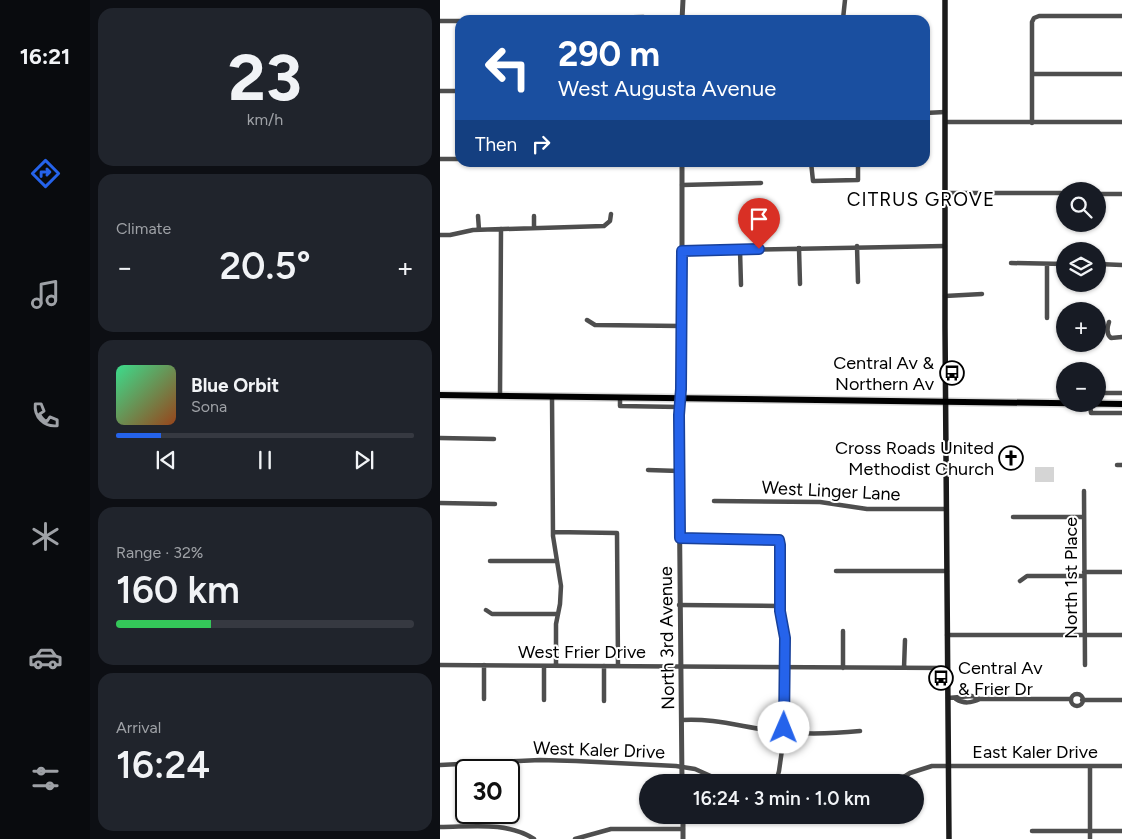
<!DOCTYPE html>
<html lang="en">
<head>
<meta charset="utf-8">
<style>
	body { margin:0; font-family:Figtree,sans-serif; background:#20242c; color:#f1f3f6; height:100vh; display:flex; flex-direction:column; font-size:19px; white-space:nowrap }
	* { box-sizing:border-box; margin:0 }
	p { font-size:16px; color:#9ea1a6 }
	.icon { flex:none; width:28px; height:28px; fill:none; stroke:currentColor; stroke-width:2; stroke-linecap:round; stroke-linejoin:round }
	.map { position:relative; flex:1; overflow:hidden }
	.panel { display:flex; flex-direction:column; gap:8px; padding:8px; background:#0d0f14; width:350px }
	.panel>* { flex:none }
	.banner { position:absolute; left:15px; top:15px; width:475px; height:152px; border-radius:15px; box-shadow:0 1px 4px #0004; background:#1a4fa0; color:#fff; overflow:hidden }
	.fabs { position:absolute; left:616px; top:182px; display:grid; gap:10px }
	.fabs a { display:grid; place-items:center; width:50px; height:50px; border-radius:50%; background:#171b24; box-shadow:0 1px 4px #0004; font-size:25px }
	.speed { position:absolute; left:15px; top:759px; display:flex; gap:10px; font-size:25px; font-weight:700; text-align:center }
	.speed>* { display:grid; place-content:center; width:65px; height:65px; border-radius:50%; background:#171b24; box-shadow:0 1px 4px #0004; line-height:1 }
	.speed .limit { border:2px solid #111; border-radius:8px; background:#fff; color:#111 }
	.pin { position:absolute; display:grid; place-items:center; width:42px; height:42px; color:#fff; margin:-51px -21px; border-radius:50% 50% 50% 0; rotate:-45deg; box-shadow:0 0 5px #0007 }
	.pin .icon { rotate:45deg }
	.me { position:absolute; width:55px; margin:-28px; rotate:1deg; stroke-linejoin:round; filter:drop-shadow(0 0 4px #0008) }
	.turn { display:flex; align-items:center; gap:18px; height:105px; padding:0 20px; font-size:22px }
	.turn .icon { width:65px; height:65px; stroke-width:2.5 }
	.turn b { display:block; font-size:35px; line-height:42px }
	.then { display:flex; align-items:center; height:48px; padding:0 20px; background:#0003; gap:10px; font-size:19px }
	.big { font-size:38px; font-weight:600; line-height:1.1 }
	.panel .card { flex:1; display:flex; flex-direction:column; justify-content:center; gap:8px; min-width:0; padding:0 18px; border-radius:15px; background:#20242c }
	.panel .dial { align-items:center; gap:0 }
	.dial b { font-size:65px; line-height:1 }
	.song { display:flex; align-items:center; gap:15px }
	.cover { width:60px; height:60px; border-radius:8px; background:linear-gradient(135deg,hsl(150 70% 55%),hsl(20 70% 35%)) }
	.played { height:5px; border-radius:2px; background:linear-gradient(90deg,#2563eb 15%,#363941 15%) }
	.keys { display:flex; justify-content:space-around; direction:ltr }
	.heat { display:flex; justify-content:space-between; align-items:center; font-size:28px; direction:ltr }
	.charge { height:8px; border-radius:4px; background:linear-gradient(90deg,#34c759 32%,#363941 0) }
	.trip { position:absolute; left:199px; top:774px; width:285px; height:50px; border-radius:25px; background:#171b24; box-shadow:0 1px 4px #0004; font-weight:600; line-height:50px; text-align:center }
	main { display:flex; flex:1; min-height:0 }
	.tabs { display:flex; flex-direction:column; width:90px; justify-content:space-around; align-items:center; background:#090b0e; color:#9ea1a6 }
	.tabs .icon { width:35px; height:35px }
	.tabs .selected { color:#2563eb }
	.tabs b { font-size:22px; color:#f1f3f6 }
	.map>svg:first-child { display:block }
	.pitch { fill:#d5d5d5 }
	.lines { fill:none; stroke-linecap:round; stroke-linejoin:round }
	.primary-casing { stroke:#dbdbdb; stroke-width:9 }
	.minor { stroke:#4e4e4e; stroke-width:4.5 }
	.tertiary { stroke:#4e4e4e; stroke-width:5 }
	.secondary { stroke:#1b1b1b; stroke-width:5.5 }
	.primary { stroke:#000; stroke-width:6 }
	.route-casing { stroke:#184099; stroke-width:12 }
	.route { stroke:#2563eb; stroke-width:9 }
	.labels { text-anchor:middle; stroke-width:4; stroke-linejoin:round; paint-order:stroke }
	.poi-label { font-size:18px; fill:#000; stroke:#fff; text-anchor:end }
	.street-label { font-size:18px; fill:#000; stroke:#fff }
	.neighbourhood-label { font-size:19px; letter-spacing:1px; fill:#000; stroke:#fff }
</style>
</head>
<body>
<main>
<nav class="tabs">
<b>16:21</b>
<svg class="icon selected" aria-label="directions" viewBox="0 0 24 24"><path d="M12 3l9 9-9 9-9-9zM9 14v-3h6M13 9l2 2-2 2"/></svg>
<svg class="icon" aria-label="music" viewBox="0 0 24 24"><path d="M9 18V5l10-2v13"/><circle cx="6" cy="18" r="3"/><circle cx="16" cy="16" r="3"/></svg>
<svg class="icon" aria-label="phone" viewBox="0 0 24 24"><path d="M5 4h4l2 5-3 2q2 4 5 5l2-3 5 2v4C11 20 4 13 5 4z"/></svg>
<svg class="icon" aria-label="climate" viewBox="0 0 24 24"><path d="M12 3v18M4 7l16 10M4 17L20 7"/></svg>
<svg class="icon" aria-label="car" viewBox="0 0 24 24"><path d="M5 17H2v-5l4-1 3-4h7l3 4 3 1v5h-3M9 17h6M6 11h13"/><circle cx="7" cy="17" r="2"/><circle cx="17" cy="17" r="2"/></svg>
<svg class="icon" aria-label="filters" viewBox="0 0 24 24"><path d="M4 7h16M4 17h16"/><circle cx="9" cy="7" r="2"/><circle cx="15" cy="17" r="2"/></svg>
</nav>
<section class="panel">
<div class="card dial"><b>23</b><p>km/h</p></div>
<div class="card"><p>Climate</p>
<div class="heat"><a>−</a><b class="big">20.5°</b><a>+</a></div>
</div>
<div class="card">
<div class="song"><i class="cover"></i><div><b>Blue Orbit</b><p>Sona</p></div></div>
<div class="played"></div>
<div class="keys"><svg class="icon" aria-label="previous" viewBox="0 0 24 24"><path d="M18 5L8 12l10 7zM5 5v14"/></svg><svg class="icon" aria-label="pause" viewBox="0 0 24 24"><path d="M8 5v14M16 5v14"/></svg><svg class="icon" aria-label="next" viewBox="0 0 24 24"><path d="M6 5l10 7-10 7zM19 5v14"/></svg></div>
</div>
<div class="card"><p>Range · 32%</p><b class="big">160 km</b><div class="charge"></div></div>
<div class="card"><p>Arrival</p><b class="big">16:24</b></div>
</section>
<div class="map">
<svg width="682" height="839" viewBox="0 0 682 839">
	<rect width="100%" height="100%" fill="#fff"/>
	<path class="pitch" d="M595,467H614V482H595Z"/>
	<g class="lines">
		<g class="primary-casing">
			<path id="primary" d="M0,395L682,404"/>
		</g>
		<path class="minor" d="M76,20L203,17L216,20
			M398,20L403,19L405,0
			M0,21H20
			M592,74H682
			M0,91H20
			M485,113L505,112
			M506,122H682
			M592,123V22L594,18L599,16H682
			M0,159H20
			M371,162L373,181L418,180V162
			M242,185L321,183
			M505,193H625
			M658,194H682
			M38,216L39,230
			M94,216V228
			M0,235H10L33,230L164,226L170,221L171,214
			M417,246L418,282
			M359,248L360,284
			M300,250L301,285
			M242,251L505,246
			M571,263L625,264
			M658,264L682,265
			M505,296L542,294
			M607,318V264
			M147,320L155,325L241,326
			M669,322C667,328 666,334 671,338L682,337
			M658,393H682
			M60,396L61,229
			M112,397L113,536L121,586L120,604L116,624V666
			M180,398V406L239,407
			M650,404L651,413H682
			M0,438L54,439
			M677,465H682
			M208,470L239,471
			M644,491L645,665
			M274,501L380,502L427,509H506
			M0,503L55,504
			M573,517H644
			M113,532L177,533L178,666
			M240,538L334,539L339,540L340,545L341,611L345,638L346,674L344,736L339,771L336,782
			M50,561H117
			M396,571H507
			M644,572H682
			M580,581L587,576H644
			M239,605L340,606
			M46,610L52,614H117
			M507,635H682
			M0,665L508,668
			M44,665V699
			M164,666V701
			M403,668V631
			M464,668L465,640
			M631 700a6 6 0 1 1 12 0a6 6 0 1 1-12 0Z
			M508,698L532,696L540,699
			M516,699C524,704 531,703 540,699H631
			M104,700V666
			M642,700H682
			M242,720C271,718 299,726 327,730C358,735 389,734 420,731
			M0,765L100,760L136,761L236,766L255,769L284,782
			M650,766V839
			M456,782L470,773L492,766H682
			M0,827C31,827 66,821 94,839
			M592,831H682
			M135,839L171,829H243"/>
		<path class="tertiary" d="M242,20L243,0
			M242,162V318L239,471L242,782
			M243,815V839"/>
		<path class="secondary" d="M505,0V327L509,839"/>
		<use href="#primary" class="primary"/>
	</g>
	<g class="lines">
		<g class="route-casing">
			<path id="route" d="M319,249L242,251L241,389L239,415L240,538L339,540L340,545V611L345,638L344,728"/>
		</g>
		<use href="#route" class="route"/>
	</g>
	<defs>
		<g id="bus-ring" transform="scale(1.25)"><circle r="9.5" fill="#fff" stroke="#000" stroke-width="1.5"/><path d="M-5-6H5V4H4V6H2V4H-2V6H-4V4H-5ZM-3.5-4V0h7V-4ZM-3.5 1.2v1.5H-2V1.2ZM2 1.2v1.5H3.5V1.2Z" fill="#000"/></g>
		<g id="church-ring" transform="scale(1.25)"><circle r="9.5" fill="#fff" stroke="#000" stroke-width="1.5"/><path d="M-1.2-6h2.4v3.5h3.3v2.4h-3.3V6h-2.4V-.1h-3.3v-2.4h3.3Z" fill="#000"/></g>
	</defs>
	<g fill-rule="evenodd">
		<use href="#bus-ring" x="512" y="373"/>
		<use href="#church-ring" x="571" y="458"/>
		<use href="#bus-ring" x="501" y="678"/>
	</g>
	<g class="labels">
		<g class="poi-label">
			<text x="494" y="369">Central Av &amp;<tspan x="494" dy="21">Northern Av</tspan></text>
			<text x="554" y="454">Cross Roads United<tspan x="554" dy="21">Methodist Church</tspan></text>
			<text x="518" y="674" text-anchor="start">Central Av<tspan x="518" dy="21">&amp; Frier Dr</tspan></text>
		</g>
		<g class="street-label">
			<text transform="translate(391 491) rotate(3)" y="6">West Linger Lane</text>
			<text transform="translate(631 578) rotate(-90)" y="6">North 1st Place</text>
			<text transform="translate(227 638) rotate(-91)" y="6">North 3rd Avenue</text>
			<text x="142" y="658">West Frier Drive</text>
			<text transform="translate(159 750) rotate(2)" y="6">West Kaler Drive</text>
			<text x="595" y="758">East Kaler Drive</text>
		</g>
		<g class="neighbourhood-label">
			<text x="481" y="206">CITRUS GROVE</text>
		</g>
	</g>
</svg>
<div class="fabs">
<a><svg class="icon" aria-label="search" viewBox="0 0 24 24"><circle cx="10" cy="10" r="6"/><path d="M15 15l6 6"/></svg></a>
<a><svg class="icon" aria-label="layers" viewBox="0 0 24 24"><path d="M12 4l9 5-9 5-9-5zM3 14l9 5 9-5"/></svg></a>
<a>+</a>
<a>−</a>
</div>
<div class="speed"><div class="limit">30</div></div>
<div class="pin" style="left:319px;top:249px;background:#d93025"><svg class="icon" aria-label="arrive" viewBox="0 0 24 24"><path d="M6 21V4h12l-3 4 3 4H6"/></svg></div>
<svg class="me" style="left:344px;top:728px" viewBox="-20 -20 40 40"><circle r="19" fill="#fff"/><path d="M0-13L10 11 0 6-10 11z" fill="#2563eb"/></svg>
<div class="trip">16:24 · 3 min · 1.0 km</div>
<div class="banner">
<div class="turn"><svg class="icon" aria-label="left" viewBox="0 0 24 24"><path d="M17 20v-9H6M10 6l-5 5 5 5"/></svg><div><b>290 m</b>West Augusta Avenue</div></div>
<div class="then">Then<svg class="icon" aria-label="right" viewBox="0 0 24 24"><path d="M7 20v-9h11M14 6l5 5-5 5"/></svg></div>
</div>
</div>
</main>
</body>
</html>
